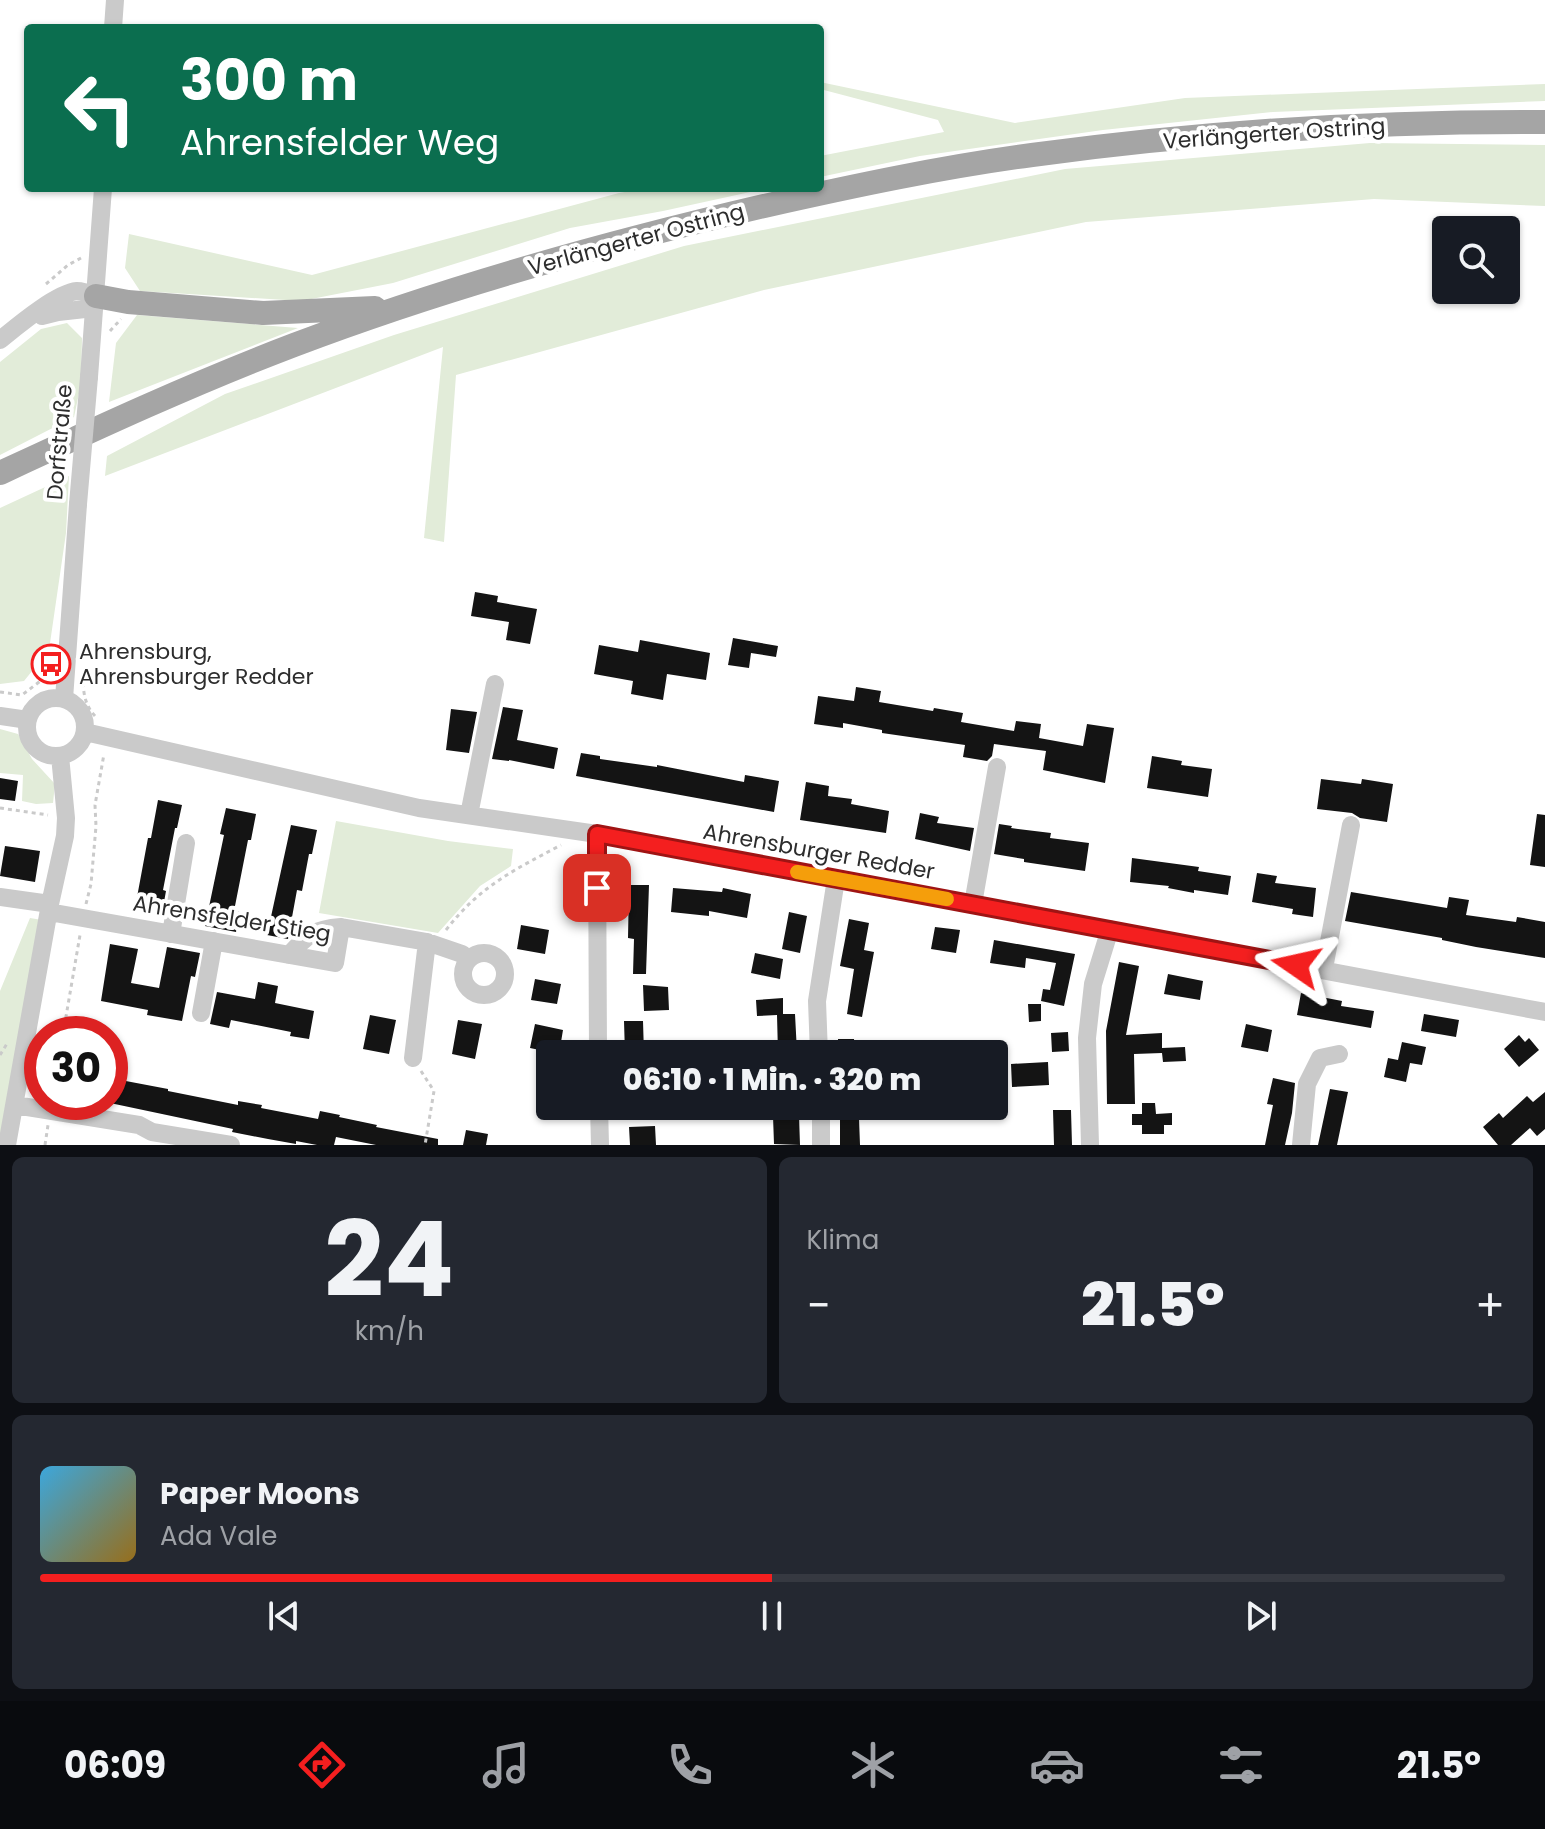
<!DOCTYPE html>
<html lang="de">
<head>
<meta charset="utf-8">
<style>
	body { margin:0; font-family:Poppins,sans-serif; background:#242831; color:#f1f3f6; height:100vh; display:flex; flex-direction:column; font-size:30px; white-space:nowrap }
	* { box-sizing:border-box; margin:0 }
	p { font-size:26px; color:#9ea1a6 }
	.icon { flex:none; width:44px; height:44px; fill:none; stroke:currentColor; stroke-width:2; stroke-linecap:round; stroke-linejoin:round }
	.map { position:relative; height:1145px; overflow:hidden }
	.details { display:flex; flex-direction:column; gap:12px; padding:12px; background:#0d0f14; flex:1 }
	.details>* { flex:none }
	.top-card { position:absolute; left:24px; top:24px; width:800px; height:168px; border-radius:8px; box-shadow:0 2px 6px #0004; background:#0b6e4f; color:#fff; overflow:hidden }
	.controls { position:absolute; left:1432px; top:216px; display:grid; gap:16px }
	.controls a { display:grid; place-items:center; width:88px; height:88px; border-radius:8px; background:#171b24; box-shadow:0 2px 6px #0004; font-size:40px }
	.speed { position:absolute; left:24px; top:1016px; display:flex; gap:16px; font-size:40px; font-weight:700; text-align:center }
	.speed>* { display:grid; place-content:center; width:104px; height:104px; border-radius:50%; background:#171b24; box-shadow:0 2px 6px #0004; line-height:1 }
	.speed .limit { border:12px solid #d22; background:#fff; color:#111 }
	.pin { position:absolute; display:grid; place-items:center; width:68px; height:68px; color:#fff; margin:-34px; border-radius:16px; box-shadow:0 4px 12px #0006 }
	.me { position:absolute; width:88px; margin:-44px; rotate:281deg; stroke-linejoin:round; filter:drop-shadow(0 0 6px #0008) }
	.turn { display:flex; align-items:center; gap:28px; height:168px; padding:0 24px; font-size:36px }
	.turn .icon { width:104px; height:104px; stroke-width:2.5 }
	.turn b { display:block; font-size:56px; line-height:68px }
	.big { font-size:60px; font-weight:800; line-height:1.1 }
	.details .tile { flex:1; display:flex; flex-direction:column; justify-content:center; gap:12px; min-width:0; padding:0 28px; border-radius:12px; background:#242831 }
	.details .dial { align-items:center; gap:0 }
	.dial b { font-size:104px; line-height:1 }
	.song { display:flex; align-items:center; gap:24px }
	.cover { width:96px; height:96px; border-radius:12px; background:linear-gradient(135deg,hsl(200 70% 55%),hsl(40 70% 35%)) }
	.played { height:8px; border-radius:4px; background:linear-gradient(90deg,#f41f1f 50%,#363941 50%) }
	.keys { display:flex; justify-content:space-around; direction:ltr }
	.heat { display:flex; justify-content:space-between; align-items:center; font-size:44px; direction:ltr }
	.details .tiles { flex:1; display:grid; gap:12px; grid-template-columns:1fr 1fr }
	.tile:last-child { grid-column:span 2 }
	.trip { position:absolute; left:536px; top:1040px; width:472px; height:80px; border-radius:8px; background:#171b24; box-shadow:0 2px 6px #0004; font-weight:800; line-height:80px; text-align:center }
	.dock { display:flex; height:128px; justify-content:space-around; align-items:center; background:#090b0e; color:#9ea1a6 }
	.dock .icon { width:56px; height:56px }
	.dock .current { color:#f41f1f }
	.dock b { font-size:36px; color:#f1f3f6 }
	.map>svg:first-child { display:block }
	.green { fill:#e2ecd9 }
	.building { fill:#141414 }
	.lines { fill:none; stroke-linecap:round; stroke-linejoin:round }
	.path { stroke:#cacaca; stroke-width:3; stroke-dasharray:4 4; stroke-linecap:butt }
	.minor { stroke:#cacaca; stroke-width:18 }
	.major { stroke:#a5a5a5; stroke-width:24 }
	.minor-bridge { stroke:#cacaca; stroke-width:18 }
	.route-casing { stroke:#9f1414; stroke-width:20 }
	.route { stroke:#f41f1f; stroke-width:14 }
	.slow { stroke:#f59e0b; stroke-width:14 }
	.labels { text-anchor:middle; stroke-width:8; stroke-linejoin:round; paint-order:stroke }
	.street-label { font-size:22px; fill:#2d2d2d; stroke:#fff }
	.poi-label { font-size:22px; fill:#2d2d2d; stroke:#fff; text-anchor:start }
</style>
</head>
<body>
<div class="map">
<svg width="1545" height="1145" viewBox="0 0 1545 1145">
	<rect width="100%" height="100%" fill="#fff"/>
	<path class="green" d="M820,82L1015,123L1185,98L1545,84V101L1273,112L1103,130L920,156L820,177V156L944,132L938,120L820,89Z
		M1370,143L1545,145V206L1374,199L1086,222L764,290L456,375L444,542L424,538L443,347L105,476L107,456L225,394L394,335L684,246L1065,169Z
		M648,188H769L663,211L570,228L393,283L301,301L140,291L125,268L129,234L312,275L619,193Z
		M137,315L298,328L109,402L116,343Z
		M67,323L82,338L81,384L74,417L0,455V362L41,329Z
		M69,476L66,533L49,650L24,681L0,684V508Z
		M0,729L18,734L32,759L55,784L53,803L36,804L22,801L23,775L0,773Z
		M336,821L448,841L513,849L511,866L480,886L438,933L319,913Z
		M30,918L42,920L0,1145V991Z"/>
	<path class="building" d="M475,592L498,596L497,602L537,609L530,644L506,640L509,622L471,616Z
		M733,638L778,646L776,657L751,653L749,668L728,665Z
		M640,640L710,653L706,680L667,674L663,700L631,694L633,681L594,674L599,645L638,652Z
		M856,687L881,691L879,702L933,711L934,708L963,713L961,722L1014,731L1016,721L1041,724L1039,738L1083,746L1087,724L1114,728L1105,783L1043,770L1046,751L994,744L992,756L987,761L963,757L965,745L882,733V730L843,723V728L814,724L818,696L854,701Z
		M503,707L523,710L517,740L558,748L554,769L509,760V761L492,759Z
		M451,709L477,712L469,753L446,750Z
		M581,753L600,756V759L657,767V765L744,782L745,775L779,781L774,812L576,776Z
		M1152,756L1182,761L1181,765L1212,769L1208,797L1147,788Z
		M0,778L18,781L15,801L0,799Z
		M1321,779L1361,784L1362,779L1393,784L1387,822L1360,818L1352,813L1317,809Z
		M806,782L829,786L828,796L852,799L851,804L889,811L886,833L800,820Z
		M158,800L182,805L177,828H175L163,890L166,891L162,913L135,908L148,838H151Z
		M226,808L256,814L251,840H248L234,911L240,912L236,932L205,926L224,835L220,834Z
		M920,813L939,817L937,823L974,828L970,851L915,839Z
		M1537,814L1545,815V867L1530,865Z
		M999,824L1012,826L1011,828L1051,833L1050,838L1089,843L1085,871L1024,862V859L994,854Z
		M291,825L317,830L312,854H309L302,891L297,890L288,939L267,935Z
		M5,846L40,851L35,882L0,876Z
		M1132,858L1199,867L1198,871L1231,876L1228,895L1194,890V893L1168,888L1169,886L1130,882Z
		M1257,873L1277,876L1275,883L1316,888L1313,917L1292,914L1293,909L1252,902Z
		M629,885H649L646,974H633L634,939L628,938Z
		M673,888L722,892L723,888L751,894L747,918L709,911V916L671,912Z
		M1351,892L1447,908L1449,897L1469,900L1466,915L1516,922L1517,917L1545,922V958L1476,947L1442,940V938L1345,921Z
		M789,912L807,916L800,953L782,949Z
		M849,919L869,923L864,950L874,952L862,1017L847,1014L854,969L840,966Z
		M521,925L549,930L545,954L517,949Z
		M935,927L960,930L956,953L931,949Z
		M994,940L1075,954L1064,1006L1041,1001L1043,989L1050,990L1056,963L1026,958L1025,968L990,963Z
		M110,944L138,949L131,983L159,988L167,947L200,953L195,977L191,976L182,1021L147,1015L148,1010L101,1001Z
		M755,953L783,959L780,979L751,973Z
		M1119,962L1139,966L1126,1035L1162,1033V1048L1185,1047L1186,1061L1163,1062L1162,1053L1134,1054L1135,1104H1107L1106,1031Z
		M1168,974L1203,981L1200,1000L1164,994Z
		M535,979L561,984L557,1004L531,1000Z
		M258,982L278,986L275,1003L314,1011L309,1039L290,1036L291,1032L231,1020L229,1028L210,1024L217,992L255,999Z
		M643,985L668,987L669,1010L644,1011Z
		M1301,993L1342,1001L1341,1006L1374,1011L1371,1028L1297,1015Z
		M783,998V1014H795L797,1052L778,1053L777,1015L757,1016L756,1000Z
		M1028,1004H1041V1021L1029,1022Z
		M1424,1014L1459,1020L1456,1037L1421,1031Z
		M370,1015L396,1020L389,1054L363,1049Z
		M458,1020L482,1024L475,1059L452,1054Z
		M624,1021H643L644,1054H625Z
		M535,1024L563,1030L559,1054L530,1048Z
		M1246,1024L1272,1030L1268,1052L1241,1047Z
		M1068,1032L1069,1051L1052,1052L1051,1033Z
		M1519,1035L1525,1042L1529,1038L1539,1050L1519,1067L1504,1049Z
		M838,1039H854L855,1054H838Z
		M1402,1042L1426,1047L1422,1065L1410,1063L1406,1082L1384,1077L1388,1058L1398,1060Z
		M1048,1062L1049,1085L1012,1087L1011,1064Z
		M110,1078L168,1089V1091L238,1105V1101L262,1105L261,1108L318,1119L320,1111L340,1115L339,1117L377,1125L376,1127L438,1139V1145H376L336,1137L334,1145H317L296,1141V1144L268,1139L232,1132L233,1129L110,1103Z
		M1273,1078L1295,1083L1292,1113L1285,1145H1265L1273,1105L1267,1104Z
		M1330,1089L1348,1092L1337,1145H1318Z
		M1545,1092V1129L1537,1136L1530,1128L1511,1145H1498L1483,1127L1499,1113L1503,1118L1527,1096L1533,1102Z
		M1142,1103H1155L1156,1114L1172,1113V1125H1164V1134H1142V1125H1132V1114H1142Z
		M1053,1110H1071L1072,1145H1054Z
		M799,1115L800,1145L774,1144L773,1116Z
		M859,1118L860,1145H840V1119Z
		M655,1126L656,1145H630L629,1127Z
		M466,1130L488,1134L486,1145H463Z"/>
	<g class="lines">
		<path class="path" d="M46,284L68,265L81,258
			M110,331L121,319
			M83,683C84,697 86,706 95,716
			M0,692L22,695L47,676L51,677
			M0,808L48,815
			M86,904L91,884L96,826L95,805L104,754
			M446,930C480,886 514,870 561,845
			M63,1034L80,935
			M0,1055L8,1042
			M421,1071L434,1091L425,1145
			M45,1145L48,1125"/>
		<path class="minor" d="M113,28L115,0
			M42,316L58,312L94,308
			M0,340C16,327 56,293 77,291C82,291 91,294 96,296
			M89,377L103,188
			M27 727a29 29 0 1 1 58 0a29 29 0 1 1-58 0Z
			M64,699L78,504
			M0,716L28,720
			M85,732L419,808L597,834L1545,1012
			M469,815L495,684
			M597,834L598,1054
			M0,897L50,904
			M973,904L997,767
			M49,912L335,963L341,927L427,942L462,954L468,959
			M171,934L186,843
			M463 974a21 21 0 1 1 42 0a21 21 0 1 1-42 0Z
			M289,955C307,935 314,929 341,927
			M1327,971L1325,963L1351,825
			M201,1013L214,941
			M819,1054L817,1001L836,879
			M413,1058L427,942
			M15,1105L139,1125L152,1132L231,1145
			M599,1106L600,1145
			M821,1106V1145
			M7,1145L50,904L65,836L66,818L60,756
			M1090,1145L1087,1038L1093,984L1110,929
			M1301,1145L1307,1084L1320,1058L1339,1054"/>
		<path class="major" d="M96,296L128,302L263,313L375,308
			M0,473C97,428 194,383 294,345C447,287 605,243 764,206C853,186 942,167 1032,155C1202,132 1374,121 1545,122"/>
		<path class="minor-bridge" d="M78,504L89,377"/>
	</g>
	<g class="lines">
		<g class="route-casing">
			<path id="route" d="M597,888V834L1296,965"/>
		</g>
		<use href="#route" class="route"/>
		<path class="slow" d="M797,872L947,899"/>
	</g>
	<defs>
		<g id="bus-ring" transform="scale(2)"><circle r="9.5" fill="#fff" stroke="#f41f1f" stroke-width="1.5"/><path d="M-5-6H5V4H4V6H2V4H-2V6H-4V4H-5ZM-3.5-4V0h7V-4ZM-3.5 1.2v1.5H-2V1.2ZM2 1.2v1.5H3.5V1.2Z" fill="#f41f1f"/></g>
	</defs>
	<g fill-rule="evenodd">
		<use href="#bus-ring" x="51" y="664"/>
	</g>
	<g class="labels">
		<g class="street-label">
			<text transform="translate(1274 133) rotate(-4)" y="8">Verlängerter Ostring</text>
			<text transform="translate(636 239) rotate(-15)" y="8">Verlängerter Ostring</text>
			<text transform="translate(59 442) rotate(-85)" y="8">Dorfstraße</text>
			<text transform="translate(819 851) rotate(10)" y="8">Ahrensburger Redder</text>
			<text transform="translate(232 918) rotate(9)" y="8">Ahrensfelder Stieg</text>
		</g>
		<g class="poi-label">
			<text x="79" y="659">Ahrensburg,<tspan x="79" dy="25">Ahrensburger Redder</tspan></text>
		</g>
	</g>
</svg>
<div class="controls">
<a><svg class="icon" aria-label="search" viewBox="0 0 24 24"><circle cx="10" cy="10" r="6"/><path d="M15 15l6 6"/></svg></a>
</div>
<div class="speed"><div class="limit">30</div></div>
<div class="pin" style="left:597px;top:888px;background:#d93025"><svg class="icon" aria-label="arrive" viewBox="0 0 24 24"><path d="M6 21V4h12l-3 4 3 4H6"/></svg></div>
<svg class="me" style="left:1296px;top:965px" viewBox="-20 -20 40 40"><path d="M0-17L14 15 0 8-14 15z" fill="#f41f1f" stroke="#fff" stroke-width="4"/></svg>
<div class="trip">06:10 · 1 Min. · 320 m</div>
<div class="top-card">
<div class="turn"><svg class="icon" aria-label="left" viewBox="0 0 24 24"><path d="M17 20v-9H6M10 6l-5 5 5 5"/></svg><div><b>300 m</b>Ahrensfelder Weg</div></div>
</div>
</div>
<section class="details">
<div class="tiles">
<div class="tile dial"><b>24</b><p>km/h</p></div>
<div class="tile"><p>Klima</p>
<div class="heat"><a>−</a><b class="big">21.5°</b><a>+</a></div>
</div>
<div class="tile">
<div class="song"><i class="cover"></i><div><b>Paper Moons</b><p>Ada Vale</p></div></div>
<div class="played"></div>
<div class="keys"><svg class="icon" aria-label="previous" viewBox="0 0 24 24"><path d="M18 5L8 12l10 7zM5 5v14"/></svg><svg class="icon" aria-label="pause" viewBox="0 0 24 24"><path d="M8 5v14M16 5v14"/></svg><svg class="icon" aria-label="next" viewBox="0 0 24 24"><path d="M6 5l10 7-10 7zM19 5v14"/></svg></div>
</div>
</div>
</section>
<nav class="dock">
<b>06:09</b>
<svg class="icon current" aria-label="directions" viewBox="0 0 24 24"><path d="M12 3l9 9-9 9-9-9zM9 14v-3h6M13 9l2 2-2 2"/></svg>
<svg class="icon" aria-label="music" viewBox="0 0 24 24"><path d="M9 18V5l10-2v13"/><circle cx="6" cy="18" r="3"/><circle cx="16" cy="16" r="3"/></svg>
<svg class="icon" aria-label="phone" viewBox="0 0 24 24"><path d="M5 4h4l2 5-3 2q2 4 5 5l2-3 5 2v4C11 20 4 13 5 4z"/></svg>
<svg class="icon" aria-label="climate" viewBox="0 0 24 24"><path d="M12 3v18M4 7l16 10M4 17L20 7"/></svg>
<svg class="icon" aria-label="car" viewBox="0 0 24 24"><path d="M5 17H2v-5l4-1 3-4h7l3 4 3 1v5h-3M9 17h6M6 11h13"/><circle cx="7" cy="17" r="2"/><circle cx="17" cy="17" r="2"/></svg>
<svg class="icon" aria-label="filters" viewBox="0 0 24 24"><path d="M4 7h16M4 17h16"/><circle cx="9" cy="7" r="2"/><circle cx="15" cy="17" r="2"/></svg>
<b>21.5°</b>
</nav>
</body>
</html>
